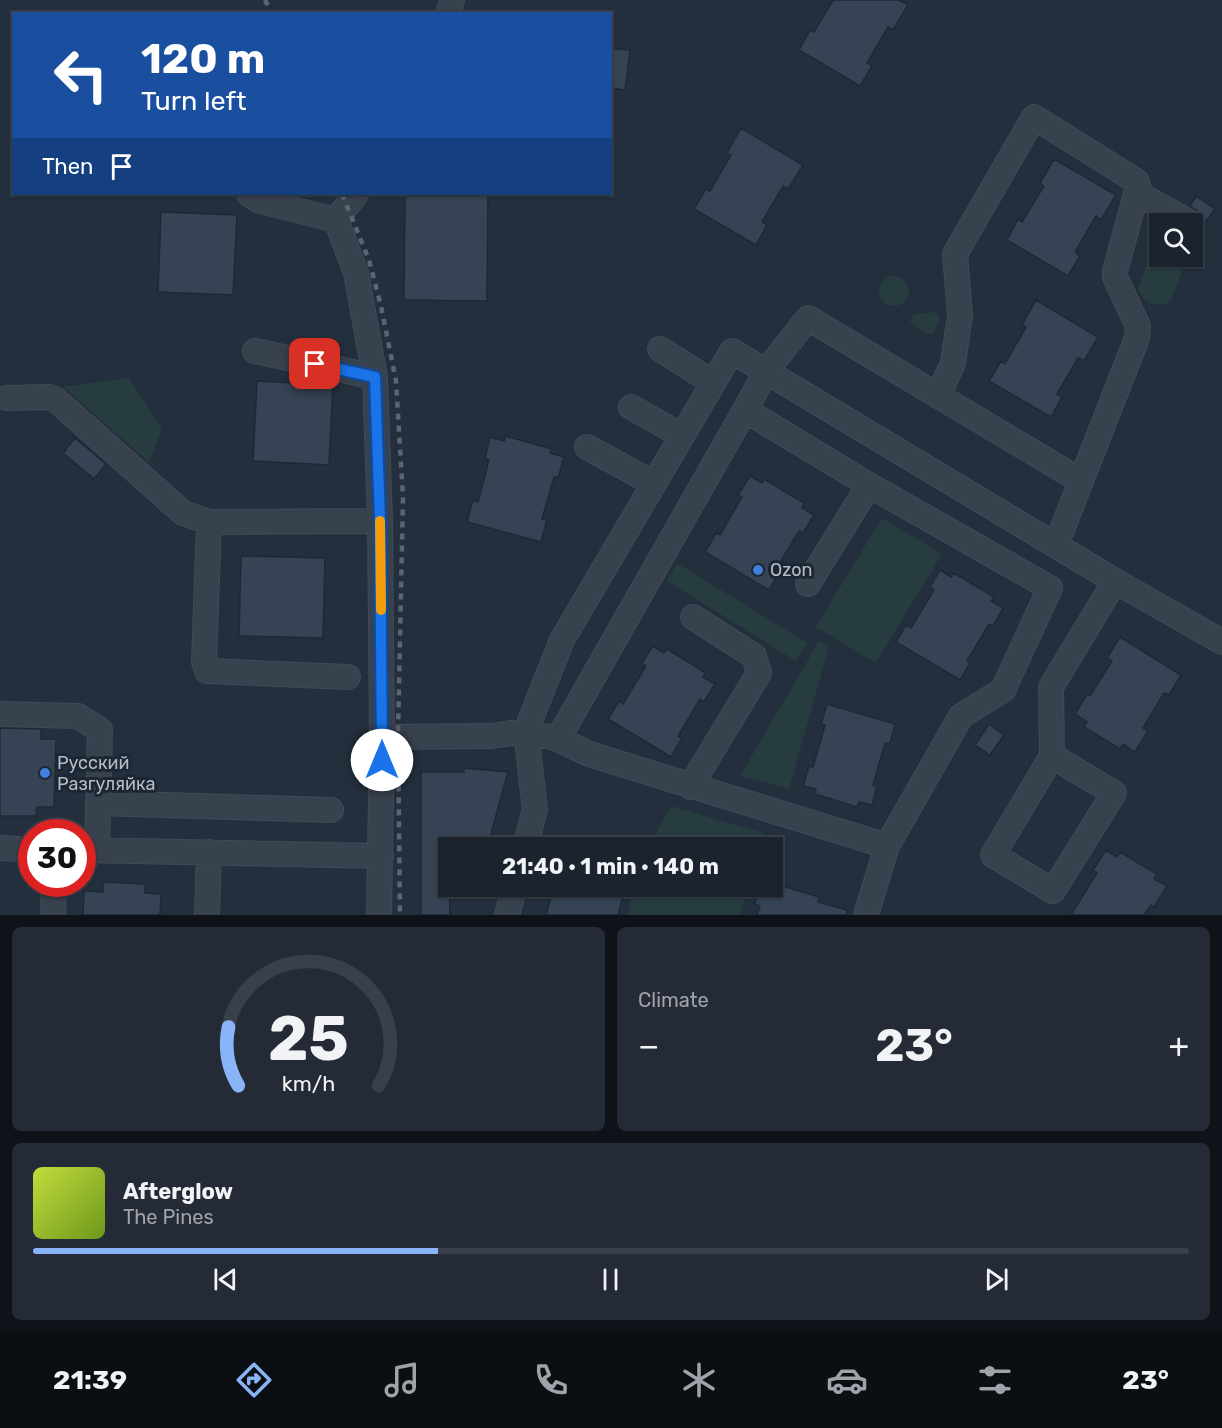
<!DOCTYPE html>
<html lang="en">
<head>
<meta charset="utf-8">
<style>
	body { margin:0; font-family:Rubik,sans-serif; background:#242b36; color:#f1f3f6; height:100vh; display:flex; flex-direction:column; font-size:22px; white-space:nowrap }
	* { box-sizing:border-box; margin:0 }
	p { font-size:20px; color:#a0a4aa }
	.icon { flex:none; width:33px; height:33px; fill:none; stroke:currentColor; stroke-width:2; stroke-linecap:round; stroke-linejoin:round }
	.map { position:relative; height:915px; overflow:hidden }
	.sheet { display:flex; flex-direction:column; gap:12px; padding:12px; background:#0f1319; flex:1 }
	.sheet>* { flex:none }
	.hud { position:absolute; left:12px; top:12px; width:600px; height:183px; border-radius:0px; box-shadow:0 2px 4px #0004,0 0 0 2px #39404a; background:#1a4fa0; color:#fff; overflow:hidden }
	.buttons { position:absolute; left:1149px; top:213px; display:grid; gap:12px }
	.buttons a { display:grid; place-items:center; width:54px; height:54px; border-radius:0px; background:#1b232e; box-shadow:0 2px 4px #0004,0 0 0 2px #39404a; font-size:30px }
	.speed { position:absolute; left:18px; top:819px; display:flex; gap:12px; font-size:30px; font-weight:700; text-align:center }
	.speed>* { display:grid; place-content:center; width:78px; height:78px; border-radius:50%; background:#1b232e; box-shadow:0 2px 4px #0004,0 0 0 2px #39404a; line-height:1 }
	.speed .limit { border:9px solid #d22; background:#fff; color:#111 }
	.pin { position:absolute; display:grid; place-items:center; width:51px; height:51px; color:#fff; margin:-26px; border-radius:12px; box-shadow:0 3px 9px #0006 }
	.me { position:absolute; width:66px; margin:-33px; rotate:0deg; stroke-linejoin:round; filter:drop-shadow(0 0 4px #0008) }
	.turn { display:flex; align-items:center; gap:21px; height:126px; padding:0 30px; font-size:27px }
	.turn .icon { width:78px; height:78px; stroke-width:2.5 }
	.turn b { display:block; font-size:42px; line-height:51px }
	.then { display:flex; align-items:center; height:57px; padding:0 30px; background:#0003; gap:12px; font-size:22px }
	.big { font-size:45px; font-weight:700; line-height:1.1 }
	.sheet .widget { flex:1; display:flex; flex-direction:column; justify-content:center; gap:9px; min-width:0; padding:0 21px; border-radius:9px; background:#242b36 }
	.sheet .dial { align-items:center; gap:0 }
	.dial svg { height:156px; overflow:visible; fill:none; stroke:#39404a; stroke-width:7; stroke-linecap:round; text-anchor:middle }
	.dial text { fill:#f1f3f6; stroke:none }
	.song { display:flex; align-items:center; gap:18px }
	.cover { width:72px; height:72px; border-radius:9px; background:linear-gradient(135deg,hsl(70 70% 55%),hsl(80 70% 35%)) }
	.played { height:6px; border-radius:3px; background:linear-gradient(90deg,#8ab4f8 35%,#39404a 35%) }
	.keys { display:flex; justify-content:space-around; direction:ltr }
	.heat { display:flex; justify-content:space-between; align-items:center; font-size:33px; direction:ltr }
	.sheet .tiles { flex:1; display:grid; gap:12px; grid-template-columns:1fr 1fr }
	.widget:last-child { grid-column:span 2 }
	.trip { position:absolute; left:438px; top:837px; width:345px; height:60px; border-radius:0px; background:#1b232e; box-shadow:0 2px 4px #0004,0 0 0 2px #39404a; font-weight:700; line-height:60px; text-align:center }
	.tabs { display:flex; height:96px; justify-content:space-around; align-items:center; background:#0b0e12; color:#a0a4aa }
	.tabs .icon { width:42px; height:42px }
	.tabs .selected { color:#8ab4f8 }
	.tabs b { font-size:27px; color:#f1f3f6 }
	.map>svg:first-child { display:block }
	.green { fill:#263c3f }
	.building { fill:#364354; stroke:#1f2835; stroke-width:1.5 }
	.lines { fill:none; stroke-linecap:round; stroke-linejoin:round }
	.minor-casing { stroke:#414a57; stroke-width:26 }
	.minor { stroke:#38414e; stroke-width:24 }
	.rail { stroke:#5a6575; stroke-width:4.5; stroke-dasharray:6 6; stroke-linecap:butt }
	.route-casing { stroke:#114b97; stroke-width:15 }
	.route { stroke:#1a73e8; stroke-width:10 }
	.slow { stroke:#f59e0b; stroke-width:10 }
	.shop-dot { fill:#3f7fe0; stroke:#1d2633; stroke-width:2 }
	.labels { text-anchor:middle; stroke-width:6; stroke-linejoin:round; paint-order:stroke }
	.poi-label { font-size:18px; fill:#b4bcc9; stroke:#1d2633; text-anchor:start }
</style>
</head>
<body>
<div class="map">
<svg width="1222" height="915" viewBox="0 0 1222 915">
	<rect width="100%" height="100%" fill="#242f3e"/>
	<path class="green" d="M1159,254L1160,256L1174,257L1182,272L1171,301C1157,309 1144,304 1138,289L1148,260Z
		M879 291a15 15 0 1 1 30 0a15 15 0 1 1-30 0Z
		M934,312L940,317L934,333L928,334L911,323L910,319L915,314Z
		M129,378L162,429L149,462L63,387Z
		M882,518L942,554L876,663L816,627Z
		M677,563L807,643L796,661L667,581Z
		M819,641L829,646L789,789L740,776Z
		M671,806L763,833L759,847H646L648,841L654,837Z
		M635,887V886L748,887L740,915H627Z"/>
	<path class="building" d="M833,0H899L908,5L893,30L888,27L867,63L872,66L860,86L799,50L810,30L814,32Z
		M610,48L630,50L625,90L610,88Z
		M741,128L803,165L788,189L783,186L762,222L767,225L756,245L694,209L706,189L710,191L731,155L727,153Z
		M1054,159L1116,195L1101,220L1096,216L1075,252L1080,256L1068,276L1007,240L1018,219L1022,222L1044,186L1040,183Z
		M405,194H488L487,301L404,300Z
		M1196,196L1215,209L1205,223L1203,215L1190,206Z
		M161,212L237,215L233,295L158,292Z
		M1036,300L1098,337L1084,361L1078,358L1057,394L1062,397L1051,417L989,381L1001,361L1005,364L1026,327L1022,325Z
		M257,381L333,385L329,465L253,461Z
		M505,436L552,449L550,453L564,457L558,478L554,477L542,519L547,520L541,542L467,522L473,500L478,502L489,460L485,458L490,437L504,441Z
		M75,438L106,464L94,479L63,453Z
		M750,476L762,483L764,479L804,503L802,508L814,515L803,533L799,531L776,569L780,571L769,590L705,552L716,533L720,535L742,497L738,495Z
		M241,556L325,558L323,638L239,636Z
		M940,570L951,577L954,573L994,597L991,601L1003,608L993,626L989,624L967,661L970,663L960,680L896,642L906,625L911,628L934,590L930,587Z
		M1120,637L1181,675L1169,695L1164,693L1143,728L1148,731L1135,752L1123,744L1120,749L1084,727L1087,722L1075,714L1087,694L1090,696L1112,661L1107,658Z
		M653,646L664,653L667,649L706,673L703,677L715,684L704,702L700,699L678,736L682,738L671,757L608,719L619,701L623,704L646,666L642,663Z
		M827,704L895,724L890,744L885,743L873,785L877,786L872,805L859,802L857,807L815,794L816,789L803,786L809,766L813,767L825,725L821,724Z
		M989,724L1004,735L990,755L975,745Z
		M0,728L41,729V739H56L54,807H37L36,816H0Z
		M464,768L508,772L487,848H448L450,915H421V772H464Z
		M1106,850L1117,857L1120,852L1157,874L1154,879L1167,886L1154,907L1151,905L1144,915H1071L1097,873L1093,870Z
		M103,882L145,884V893L161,894L160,915H83L84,891L103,892Z
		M776,884L819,897L818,902L847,910V915H757L760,906L755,904L760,886H775Z
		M554,886H611L609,893L623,897L618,915H546Z"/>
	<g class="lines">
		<g class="minor-casing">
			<path id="minor" d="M448,14L452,0
				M1137,193L1191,223
				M249,194L260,201L336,220
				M336,220L356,273L375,377L380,521L382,737L379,915
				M336,220L356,194
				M660,349L712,382
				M255,351L375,377
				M938,396L953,363L960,315L955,254L1034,117L1133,179L1137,182L1138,187L1115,271V277L1138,326L1137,338L1056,545
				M6,398L49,397L55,399L183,513L209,522
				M631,407L681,435
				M745,410L767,370L808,318L1081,481
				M587,447L653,483
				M808,584L869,485
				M348,677L207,671L204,662L209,522L380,521
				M0,714L78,716L100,730L97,849
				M382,737L491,736L526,731L558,739L745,410L869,485L1050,588L1003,690L961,716L887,846L866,915
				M558,739L589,754L887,846
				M1052,756L993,855L1053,891L1114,793L1052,756L1051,687L1115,581
				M690,787L759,673L754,656L693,617
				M98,803L331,810
				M0,848L32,850
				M525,848L535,809L526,731L562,640L732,351L1115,581L1222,642
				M82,850L381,856
				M53,915L54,884
				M207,915L209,852
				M507,915L515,886"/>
		</g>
		<use href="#minor" class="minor"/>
		<path class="rail" d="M265,0L272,14
			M342,194L369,260L381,306L396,381L403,497L398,736L400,915"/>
	</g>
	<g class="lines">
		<g class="route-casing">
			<path id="route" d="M315,364L375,377L380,521L382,760"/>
		</g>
		<use href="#route" class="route"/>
		<path class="slow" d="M380,521L381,610"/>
	</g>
	<g class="shop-dot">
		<circle cx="758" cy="570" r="6"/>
		<circle cx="45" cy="773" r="6"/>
	</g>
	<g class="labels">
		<g class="poi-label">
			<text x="770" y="576">Ozon</text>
			<text x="57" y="769">Русский<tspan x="57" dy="21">Разгуляйка</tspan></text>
		</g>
	</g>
</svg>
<div class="buttons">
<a><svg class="icon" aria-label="search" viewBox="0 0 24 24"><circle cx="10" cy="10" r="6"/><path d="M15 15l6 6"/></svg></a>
</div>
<div class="speed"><div class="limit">30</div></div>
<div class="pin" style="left:315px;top:364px;background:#d93025"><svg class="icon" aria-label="arrive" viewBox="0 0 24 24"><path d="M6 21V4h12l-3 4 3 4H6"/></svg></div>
<svg class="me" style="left:382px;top:760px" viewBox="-20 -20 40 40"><circle r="19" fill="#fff"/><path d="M0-13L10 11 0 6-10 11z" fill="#1a73e8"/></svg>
<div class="trip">21:40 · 1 min · 140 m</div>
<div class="hud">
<div class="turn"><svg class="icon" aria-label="left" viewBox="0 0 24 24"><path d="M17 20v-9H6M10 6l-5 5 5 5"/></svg><div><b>120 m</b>Turn left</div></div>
<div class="then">Then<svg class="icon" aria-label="arrive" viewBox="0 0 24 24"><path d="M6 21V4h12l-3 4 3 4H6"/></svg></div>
</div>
</div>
<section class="sheet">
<div class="tiles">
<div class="widget dial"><svg viewBox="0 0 100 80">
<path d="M14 69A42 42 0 1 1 86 69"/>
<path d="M14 69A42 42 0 0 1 9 39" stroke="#8ab4f8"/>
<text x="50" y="56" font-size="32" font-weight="700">25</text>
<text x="50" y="72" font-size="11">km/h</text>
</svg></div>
<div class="widget"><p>Climate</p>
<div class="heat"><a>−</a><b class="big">23°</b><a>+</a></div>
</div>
<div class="widget">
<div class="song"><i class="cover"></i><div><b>Afterglow</b><p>The Pines</p></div></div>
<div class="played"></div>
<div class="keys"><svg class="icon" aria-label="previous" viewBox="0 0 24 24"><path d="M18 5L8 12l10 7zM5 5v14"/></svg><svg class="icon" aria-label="pause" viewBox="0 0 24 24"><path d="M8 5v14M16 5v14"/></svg><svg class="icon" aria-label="next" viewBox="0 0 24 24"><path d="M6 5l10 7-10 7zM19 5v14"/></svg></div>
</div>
</div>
</section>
<nav class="tabs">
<b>21:39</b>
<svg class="icon selected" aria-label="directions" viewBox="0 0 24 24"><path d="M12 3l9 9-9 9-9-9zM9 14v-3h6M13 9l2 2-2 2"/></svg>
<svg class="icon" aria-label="music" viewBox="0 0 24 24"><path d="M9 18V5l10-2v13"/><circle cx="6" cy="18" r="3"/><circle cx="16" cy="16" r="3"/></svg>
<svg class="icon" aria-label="phone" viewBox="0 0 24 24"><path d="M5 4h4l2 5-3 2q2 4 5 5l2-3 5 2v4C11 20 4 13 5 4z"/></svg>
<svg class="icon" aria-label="climate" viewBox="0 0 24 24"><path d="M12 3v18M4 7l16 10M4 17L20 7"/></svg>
<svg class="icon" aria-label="car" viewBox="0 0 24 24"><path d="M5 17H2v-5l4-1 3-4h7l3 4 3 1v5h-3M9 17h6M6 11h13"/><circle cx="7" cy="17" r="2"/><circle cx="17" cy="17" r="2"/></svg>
<svg class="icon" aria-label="filters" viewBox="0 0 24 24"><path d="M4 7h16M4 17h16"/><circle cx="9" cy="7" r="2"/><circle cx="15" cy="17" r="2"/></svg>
<b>23°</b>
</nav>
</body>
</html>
